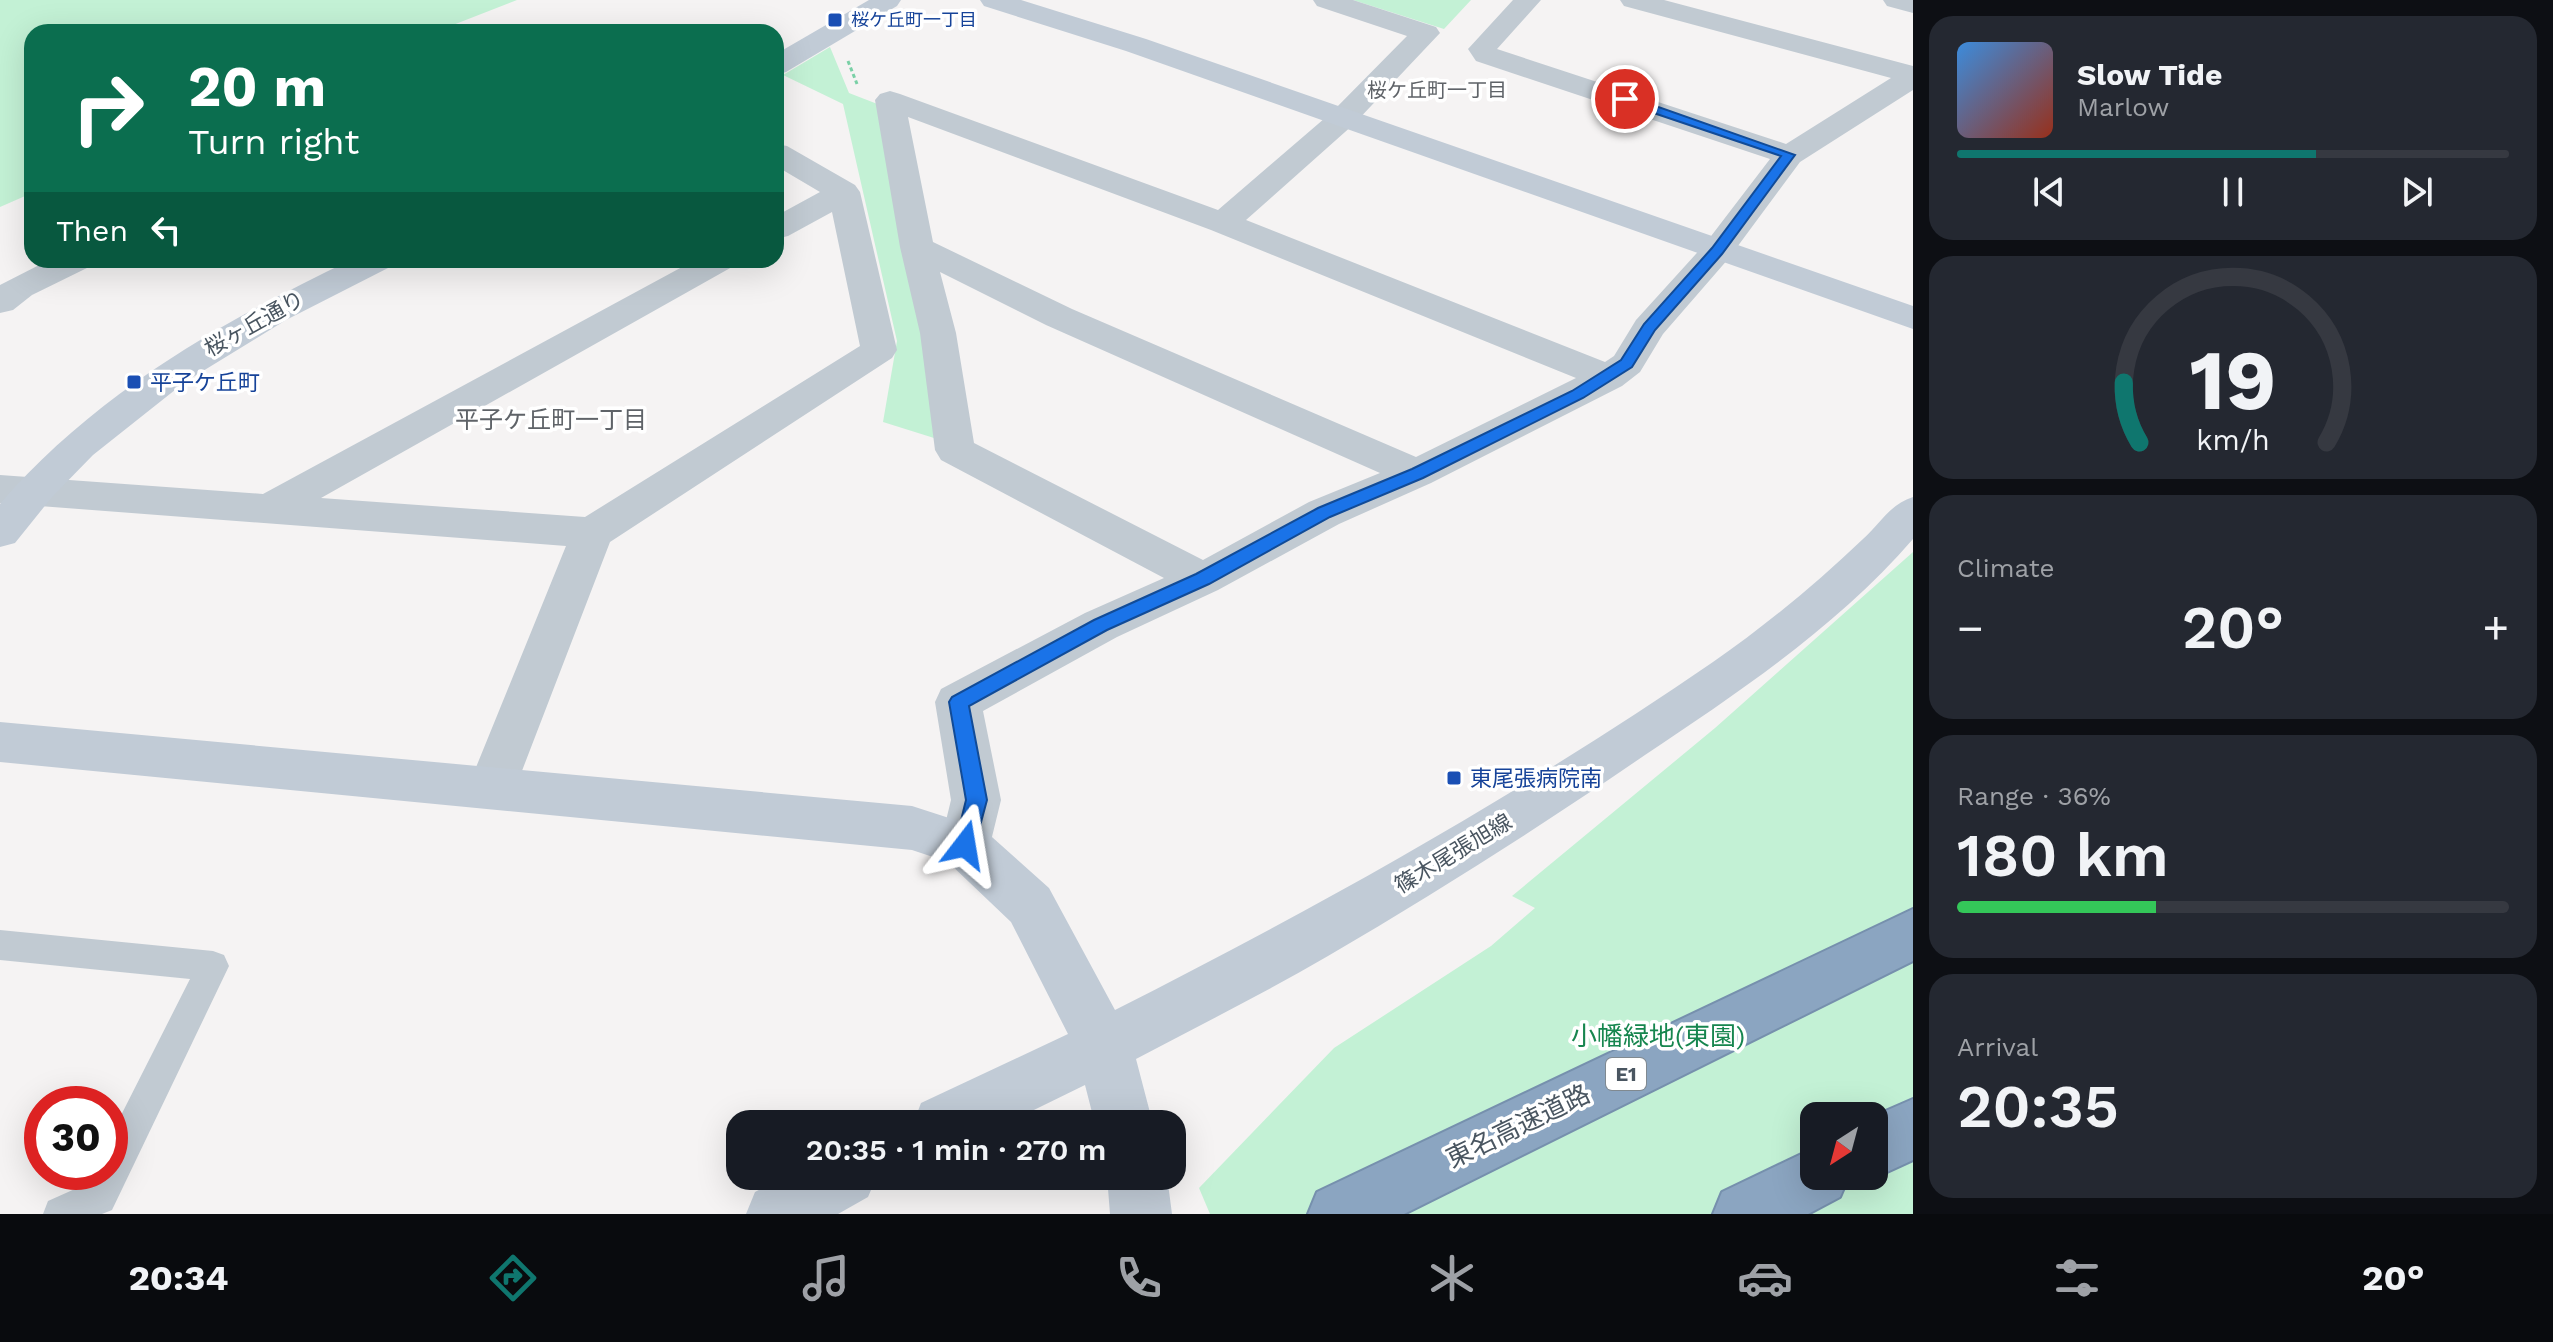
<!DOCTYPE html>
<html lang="en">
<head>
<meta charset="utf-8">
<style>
	body { margin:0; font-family:"Work Sans","Noto Sans JP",sans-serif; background:#242831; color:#f1f3f6; height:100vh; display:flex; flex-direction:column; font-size:30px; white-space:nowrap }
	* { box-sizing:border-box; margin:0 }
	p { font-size:26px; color:#9ea1a6 }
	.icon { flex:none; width:44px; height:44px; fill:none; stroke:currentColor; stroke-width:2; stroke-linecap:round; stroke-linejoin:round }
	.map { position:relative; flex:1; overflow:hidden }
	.details { display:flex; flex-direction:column; gap:16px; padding:16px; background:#0d0f14; width:640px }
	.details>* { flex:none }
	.banner { position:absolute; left:24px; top:24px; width:760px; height:244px; border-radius:24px; box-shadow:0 8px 32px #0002; background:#0b6e4f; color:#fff; overflow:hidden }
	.needle { width:52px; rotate:216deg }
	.controls { position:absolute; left:1800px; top:1102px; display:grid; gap:16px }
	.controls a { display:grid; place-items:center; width:88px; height:88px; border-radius:16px; background:#171b24; box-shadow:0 8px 32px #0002; font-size:40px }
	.speed { position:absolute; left:24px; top:1086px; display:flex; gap:16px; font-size:40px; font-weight:700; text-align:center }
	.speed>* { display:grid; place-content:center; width:104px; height:104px; border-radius:50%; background:#171b24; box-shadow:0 8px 32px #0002; line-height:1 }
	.speed .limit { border:12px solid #d22; background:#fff; color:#111 }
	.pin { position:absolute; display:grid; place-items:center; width:68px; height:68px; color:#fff; margin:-34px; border:4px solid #fff; border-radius:50%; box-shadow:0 2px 8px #0007 }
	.me { position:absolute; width:88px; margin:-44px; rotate:14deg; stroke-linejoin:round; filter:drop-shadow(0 0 6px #0008) }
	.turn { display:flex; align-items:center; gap:28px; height:168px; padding:0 32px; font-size:36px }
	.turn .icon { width:104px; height:104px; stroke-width:2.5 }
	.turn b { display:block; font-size:56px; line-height:68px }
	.then { display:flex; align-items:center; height:76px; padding:0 32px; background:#0003; gap:16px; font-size:30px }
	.big { font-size:60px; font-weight:600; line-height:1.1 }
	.details .widget { flex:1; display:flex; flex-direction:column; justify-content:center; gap:12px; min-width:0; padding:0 28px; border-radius:24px; background:#242831 }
	.details .dial { align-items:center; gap:0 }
	.dial svg { height:208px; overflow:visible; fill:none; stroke:#363941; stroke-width:7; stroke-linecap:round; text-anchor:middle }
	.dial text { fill:#f1f3f6; stroke:none }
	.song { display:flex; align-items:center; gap:24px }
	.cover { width:96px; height:96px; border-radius:12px; background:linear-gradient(135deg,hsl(210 70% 55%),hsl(10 70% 35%)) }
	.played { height:8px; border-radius:4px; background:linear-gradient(90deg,#0f766e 65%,#363941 65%) }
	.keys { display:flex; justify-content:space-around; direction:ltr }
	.heat { display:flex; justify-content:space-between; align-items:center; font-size:44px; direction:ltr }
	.charge { height:12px; border-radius:6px; background:linear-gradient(90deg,#34c759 36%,#363941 0) }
	.trip { position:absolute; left:726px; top:1110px; width:460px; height:80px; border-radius:24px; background:#171b24; box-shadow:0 8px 32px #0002; font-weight:600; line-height:80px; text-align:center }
	.tabs { display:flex; height:128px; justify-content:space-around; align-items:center; background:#090b0e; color:#9ea1a6 }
	.tabs .icon { width:56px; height:56px }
	.tabs .on { color:#0f766e }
	.tabs b { font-size:36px; color:#f1f3f6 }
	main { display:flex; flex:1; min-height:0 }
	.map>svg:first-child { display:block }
	.green { fill:#c3f1d5; fill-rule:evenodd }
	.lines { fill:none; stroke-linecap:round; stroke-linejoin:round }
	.highway-casing { stroke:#7690ad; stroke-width:4 }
	.path { stroke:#7ad0a6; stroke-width:3; stroke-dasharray:4 3; stroke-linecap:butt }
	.lane { fill:#c1cad2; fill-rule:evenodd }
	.street { fill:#c1cad2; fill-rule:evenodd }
	.secondary { fill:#c1cbd6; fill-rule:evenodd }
	.highway { fill:#8ba5c1; fill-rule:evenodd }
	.route { fill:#1a73e8; stroke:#114b97; stroke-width:2 }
	.transit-dot { fill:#1a4fb4; stroke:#fff; stroke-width:3 }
	.labels { text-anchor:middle; stroke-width:7; stroke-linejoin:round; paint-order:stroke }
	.far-transit-label { font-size:18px; fill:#164399; stroke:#fff; text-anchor:start }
	.far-neighbourhood-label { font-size:20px; fill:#5f6368; stroke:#fff }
	.shield { fill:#fff; stroke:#808990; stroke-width:2 }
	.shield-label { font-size:20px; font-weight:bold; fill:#4a5661 }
	.street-label { font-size:22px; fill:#4a5661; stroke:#fff }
	.transit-label { font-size:22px; fill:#164399; stroke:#fff; text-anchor:start }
	.neighbourhood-label { font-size:24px; fill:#5f6368; stroke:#fff }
	.near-park-label { font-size:26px; fill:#17864f; stroke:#fff }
	.near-street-label { font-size:26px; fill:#4a5661; stroke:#fff }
</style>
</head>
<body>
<main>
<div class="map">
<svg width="1913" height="1214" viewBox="0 0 1913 1214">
	<rect width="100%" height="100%" fill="#f5f3f3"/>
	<path class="green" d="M0,0H517L435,32H32V193L0,207Z
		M1353,0H1471L1444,29Z
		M830,47L849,93L880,105L923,334L934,438L883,422L897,341L843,104L783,75Z
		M1913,552V1214H1210L1199,1188L1334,1048L1491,946L1535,908L1512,896L1715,728ZM1814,1116H1874V1176H1814Z"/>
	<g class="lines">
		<g class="highway-casing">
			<path id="highway" d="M1913,909V961L1404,1214H1308L1317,1192Z
				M1913,1099V1160L1874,1178L1870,1176H1874V1116Z
				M1814,1148V1176H1849L1840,1197L1808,1214H1713L1722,1192Z"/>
		</g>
		<path class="path" d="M848,61L857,84"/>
		<path class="lane" d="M0,930L213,951L224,955L229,966L112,1210L102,1214H43L48,1201L86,1184L93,1172H110V1137L190,979L0,960Z"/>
		<path class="street" d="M1313,0H1353L1436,27L1440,33L1354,124L1246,220L1605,362L1614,356L1636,320L1705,244L1770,159L1476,61L1468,49L1513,0H1541L1497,49L1786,144L1891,78L1624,6L1620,0H1664L1913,66V90L1800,162L1729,258L1663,334L1640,372L1622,386L1431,483L1339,524L1218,590L1117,637L983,711L1001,800L990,845L983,861L965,867L947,861L940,845L951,800L935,702L941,689L1085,613L1164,578L941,460L935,450L920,333L900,247L875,100L880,94L890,91L900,94L1218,210L1332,112L1407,36L1317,6ZM908,117L1211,230L1576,378L1416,457L1072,309L933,242ZM940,272L1046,325L1380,473L1309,502L1203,560L974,443L956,333Z
			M1883,0H1913V13L1887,6Z
			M776,144L787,146L855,185L860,192L897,350L892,358L610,542L510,802L493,808L476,802L468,787L566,546L0,503V475L263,494L695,260H737L732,267L321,498L585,517L860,346L832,212L788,236L776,239V216L820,192L776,166Z
			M49,260H94L89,267L32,295L13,310L0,313V285Z"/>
		<path class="secondary" d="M869,0H901L897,6L786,72L776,75V54Z
			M980,0H1021L1146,39L1913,306V329L1126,51L984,6Z
			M351,260H395L390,267L286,320L185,382L93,455L52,497L15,543L0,547V504C95,394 221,322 351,260Z
			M1913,497V539C1838,626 1739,692 1645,755C1541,826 1436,893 1328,956C1265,993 1200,1025 1136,1059L1153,1124H1095L1085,1085L1005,1124H913L921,1103L1068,1034L1011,922L948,862L912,850L0,762V722L912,806L983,829L1049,888L1115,1010C1321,906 1522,793 1713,662C1765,626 1817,583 1863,539C1880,524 1890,504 1913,497Z
			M786,1176H877L868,1197L838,1214H746L755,1192Z
			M1107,1176H1167L1172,1214H1110Z"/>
		<use href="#highway" class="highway"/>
	</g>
	<path class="route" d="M1621,97H1630L1795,155L1722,254L1655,330L1632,367L1583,398L1423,478L1330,517L1209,584L1107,630L969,706L987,800L973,852L965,855L958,852L955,845L966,800L949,702L952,697L1094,620L1196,574L1318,508L1412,469L1572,391L1621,360L1644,324L1712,248L1781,156L1621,102Z"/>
	<g class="transit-dot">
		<rect x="827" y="12" width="16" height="16" rx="4"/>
		<rect x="126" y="374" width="16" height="16" rx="4"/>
		<rect x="1446" y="770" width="16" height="16" rx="4"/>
	</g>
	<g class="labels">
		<g class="far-transit-label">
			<text x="851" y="26">桜ケ丘町一丁目</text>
		</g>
		<g class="far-neighbourhood-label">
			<text x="1437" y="97">桜ケ丘町一丁目</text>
		</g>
		<rect class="shield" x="1606" y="1058" width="40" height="32" rx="6"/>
		<g class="shield-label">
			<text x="1626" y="1081">E1</text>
		</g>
		<g class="street-label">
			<text transform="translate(254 323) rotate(-29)" y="8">桜ヶ丘通り</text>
			<text transform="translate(1453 853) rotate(-31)" y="8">篠木尾張旭線</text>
		</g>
		<g class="transit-label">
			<text x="150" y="390">平子ケ丘町</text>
			<text x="1470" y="786">東尾張病院南</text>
		</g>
		<g class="neighbourhood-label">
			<text x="551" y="428">平子ケ丘町一丁目</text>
		</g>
		<g class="near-park-label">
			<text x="1658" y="1045">小幡緑地(東園)</text>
		</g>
		<g class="near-street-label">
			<text transform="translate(1518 1126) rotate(-26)" y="9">東名高速道路</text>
		</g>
	</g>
</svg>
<div class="controls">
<a><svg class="needle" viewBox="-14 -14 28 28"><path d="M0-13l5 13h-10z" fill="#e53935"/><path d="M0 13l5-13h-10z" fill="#9ea1a6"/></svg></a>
</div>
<div class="speed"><div class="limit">30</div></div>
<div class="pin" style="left:1625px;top:99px;background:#d93025"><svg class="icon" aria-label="arrive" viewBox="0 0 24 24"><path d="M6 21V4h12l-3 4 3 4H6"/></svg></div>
<svg class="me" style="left:965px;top:845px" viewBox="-20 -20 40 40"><path d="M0-17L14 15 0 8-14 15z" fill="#1a73e8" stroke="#fff" stroke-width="4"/></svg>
<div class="trip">20:35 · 1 min · 270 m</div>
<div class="banner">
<div class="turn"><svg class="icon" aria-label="right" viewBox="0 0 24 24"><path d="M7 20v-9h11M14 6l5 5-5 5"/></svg><div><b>20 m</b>Turn right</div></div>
<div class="then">Then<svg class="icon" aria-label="left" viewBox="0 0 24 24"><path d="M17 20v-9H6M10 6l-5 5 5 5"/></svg></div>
</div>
</div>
<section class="details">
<div class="widget">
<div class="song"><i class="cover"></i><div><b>Slow Tide</b><p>Marlow</p></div></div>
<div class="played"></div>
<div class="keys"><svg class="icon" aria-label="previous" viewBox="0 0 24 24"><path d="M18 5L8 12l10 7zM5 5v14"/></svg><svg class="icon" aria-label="pause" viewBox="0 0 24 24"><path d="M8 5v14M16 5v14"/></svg><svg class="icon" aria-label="next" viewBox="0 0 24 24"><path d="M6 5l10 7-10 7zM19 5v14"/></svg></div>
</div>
<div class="widget dial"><svg viewBox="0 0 100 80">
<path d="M14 69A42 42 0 1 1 86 69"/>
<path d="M14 69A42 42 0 0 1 8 46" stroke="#0f766e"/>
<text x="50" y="56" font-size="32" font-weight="700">19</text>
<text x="50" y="72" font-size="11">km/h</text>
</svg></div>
<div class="widget"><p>Climate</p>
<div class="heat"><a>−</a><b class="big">20°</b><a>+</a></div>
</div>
<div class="widget"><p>Range · 36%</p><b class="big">180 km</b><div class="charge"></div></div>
<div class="widget"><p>Arrival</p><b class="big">20:35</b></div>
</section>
</main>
<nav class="tabs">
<b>20:34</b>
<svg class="icon on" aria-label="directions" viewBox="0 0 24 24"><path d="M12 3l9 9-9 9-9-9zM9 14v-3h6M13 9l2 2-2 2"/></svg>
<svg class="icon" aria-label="music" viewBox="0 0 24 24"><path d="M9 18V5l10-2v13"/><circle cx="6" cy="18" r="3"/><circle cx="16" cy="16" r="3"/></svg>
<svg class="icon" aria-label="phone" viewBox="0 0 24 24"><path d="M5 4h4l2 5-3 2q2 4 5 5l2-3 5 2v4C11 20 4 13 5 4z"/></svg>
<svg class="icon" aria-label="climate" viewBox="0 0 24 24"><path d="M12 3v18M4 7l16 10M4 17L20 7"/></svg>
<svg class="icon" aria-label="car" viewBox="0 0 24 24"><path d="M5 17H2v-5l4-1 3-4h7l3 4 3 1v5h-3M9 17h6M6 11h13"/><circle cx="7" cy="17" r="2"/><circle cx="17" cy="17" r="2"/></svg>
<svg class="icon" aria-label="filters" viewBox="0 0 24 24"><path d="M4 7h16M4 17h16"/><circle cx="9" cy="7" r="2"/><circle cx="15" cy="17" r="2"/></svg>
<b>20°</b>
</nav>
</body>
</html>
